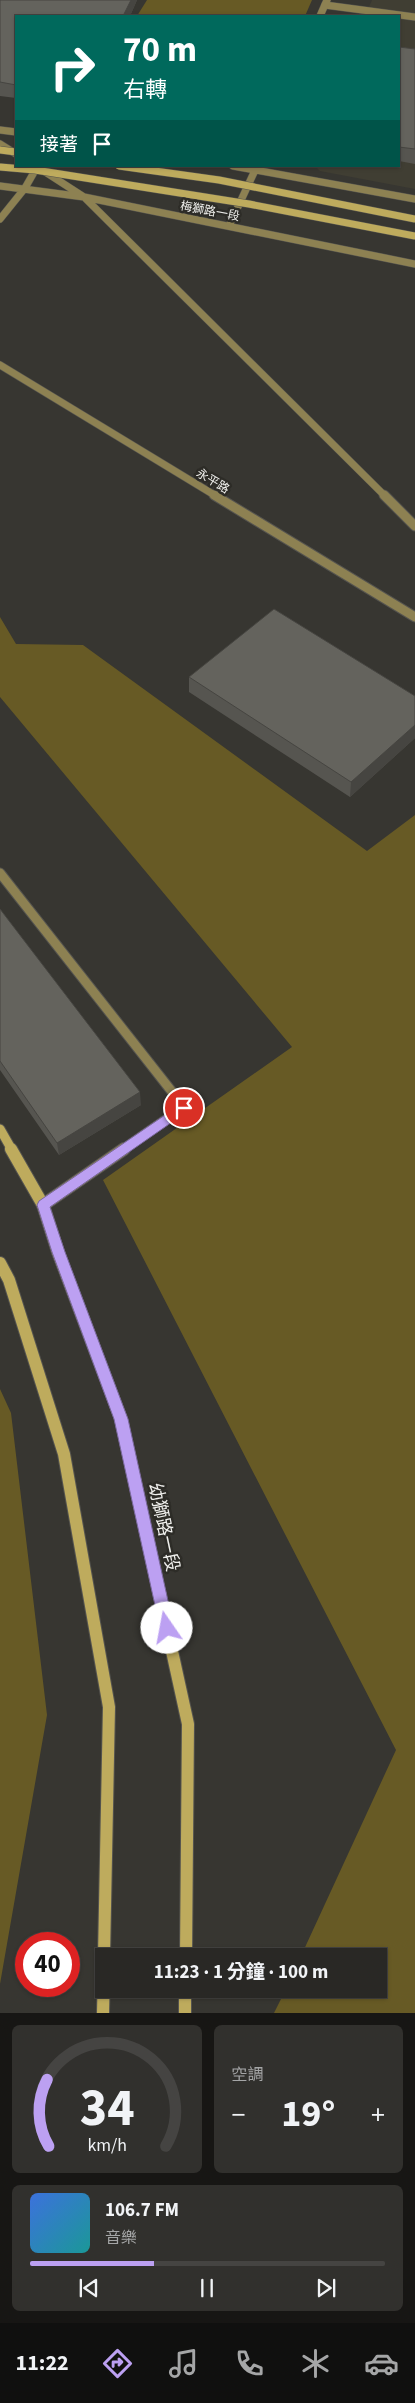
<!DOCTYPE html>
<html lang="zh-TW">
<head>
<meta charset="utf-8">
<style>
	body { margin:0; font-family:"Source Sans 3","Noto Sans TC",sans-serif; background:#31302d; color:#f1f3f6; height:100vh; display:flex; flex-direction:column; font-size:19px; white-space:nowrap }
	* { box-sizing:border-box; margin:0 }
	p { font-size:16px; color:#a5a6a7 }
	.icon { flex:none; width:28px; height:28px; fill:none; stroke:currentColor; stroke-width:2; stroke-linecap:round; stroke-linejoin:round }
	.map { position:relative; height:2013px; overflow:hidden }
	.drawer { display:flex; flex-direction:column; gap:12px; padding:12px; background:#171614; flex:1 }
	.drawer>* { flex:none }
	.hud { position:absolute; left:15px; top:15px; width:385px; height:152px; border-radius:0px; box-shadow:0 1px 4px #0004,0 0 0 1px #454442; background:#00695c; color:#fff; overflow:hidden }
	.speed { position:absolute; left:15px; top:1932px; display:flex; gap:10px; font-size:25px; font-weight:700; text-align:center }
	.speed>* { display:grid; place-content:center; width:65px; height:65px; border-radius:50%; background:#292825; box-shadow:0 1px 4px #0004,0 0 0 1px #454442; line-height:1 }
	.speed .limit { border:8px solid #d22; background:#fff; color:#111 }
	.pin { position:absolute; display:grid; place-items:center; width:42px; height:42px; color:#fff; margin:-21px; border:2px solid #fff; border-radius:50%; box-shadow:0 1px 5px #0007 }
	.me { position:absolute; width:55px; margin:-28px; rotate:348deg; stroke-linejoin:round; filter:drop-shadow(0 0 4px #0008) }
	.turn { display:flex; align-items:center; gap:18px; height:105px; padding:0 25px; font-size:22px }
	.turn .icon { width:65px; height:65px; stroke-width:2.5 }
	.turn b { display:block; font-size:35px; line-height:42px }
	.then { display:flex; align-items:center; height:48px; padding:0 25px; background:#0003; gap:10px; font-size:19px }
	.big { font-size:38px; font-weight:700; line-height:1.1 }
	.drawer .tile { flex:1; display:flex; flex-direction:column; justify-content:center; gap:8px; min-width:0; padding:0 18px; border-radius:8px; background:#31302d }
	.drawer .dial { align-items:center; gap:0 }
	.dial svg { height:130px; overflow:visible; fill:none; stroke:#454442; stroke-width:7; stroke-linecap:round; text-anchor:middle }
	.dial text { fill:#f1f3f6; stroke:none }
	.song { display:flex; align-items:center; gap:15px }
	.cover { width:60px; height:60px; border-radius:8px; background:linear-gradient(135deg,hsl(220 70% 55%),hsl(180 70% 35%)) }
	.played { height:5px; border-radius:2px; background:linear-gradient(90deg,#bca0f2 35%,#454442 35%) }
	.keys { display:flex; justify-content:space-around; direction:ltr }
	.heat { display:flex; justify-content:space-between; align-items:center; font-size:28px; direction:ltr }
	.drawer .tiles { flex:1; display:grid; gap:12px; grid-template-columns:1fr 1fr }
	.tile:last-child { grid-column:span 2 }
	.trip { position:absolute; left:95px; top:1948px; width:292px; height:50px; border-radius:0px; background:#292825; box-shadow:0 1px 4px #0004,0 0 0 1px #454442; font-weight:700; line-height:50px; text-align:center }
	.dock { display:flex; height:80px; justify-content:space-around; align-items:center; background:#10100f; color:#a5a6a7 }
	.dock .icon { width:35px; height:35px }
	.dock .active { color:#bca0f2 }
	.dock b { font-size:22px; color:#f1f3f6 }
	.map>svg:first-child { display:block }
	.built { fill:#403e33 }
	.green { fill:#675a25 }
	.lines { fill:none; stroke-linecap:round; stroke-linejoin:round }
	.lane-far2-casing { stroke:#55544f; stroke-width:8 }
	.lane-far1-casing { stroke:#55544f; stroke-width:11 }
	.lane-casing { stroke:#55544f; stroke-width:14 }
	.street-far1-casing { stroke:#55544f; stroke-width:8 }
	.street-casing { stroke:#55544f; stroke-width:11 }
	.secondary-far1-casing { stroke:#55544f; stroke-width:11 }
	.secondary-casing { stroke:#55544f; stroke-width:14 }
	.lane-far2 { stroke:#8d8152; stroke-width:7 }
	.lane-far1 { stroke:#8d8152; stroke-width:9 }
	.lane { stroke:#8d8152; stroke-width:12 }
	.street-far1 { stroke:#8d8152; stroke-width:7 }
	.street { stroke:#8d8152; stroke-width:9 }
	.secondary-far1 { stroke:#beab5d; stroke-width:9 }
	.secondary { stroke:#beab5d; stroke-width:12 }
	.secondary-bridge-casing { stroke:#55544f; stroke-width:8; stroke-linecap:butt }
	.secondary-bridge { stroke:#beab5d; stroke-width:7 }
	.wall { fill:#565550 }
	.shaded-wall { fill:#464541 }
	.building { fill:#64635d; stroke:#464541 }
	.route { fill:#bca0f2; stroke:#7a689d }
	.labels { text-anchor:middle; stroke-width:5; stroke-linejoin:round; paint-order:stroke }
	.far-street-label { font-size:12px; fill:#f0f0ed; stroke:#2d2c27 }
	.near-street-label { font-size:18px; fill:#f0f0ed; stroke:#2d2c27 }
</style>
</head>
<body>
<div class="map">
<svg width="415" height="2013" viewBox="0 0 415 2013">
	<rect width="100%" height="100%" fill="#373631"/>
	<path class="built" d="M372,0H415V189L320,171L315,166H399V16H365Z"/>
	<path class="green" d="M147,0H312L305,16H137Z
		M0,617L16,644L83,645L367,851L415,815V2013H274L286,1989H379V1956H301L396,1750L103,1180L292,1047L0,697Z
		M0,1389L11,1413L47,1715L0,1984Z"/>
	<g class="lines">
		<g class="lane-far2-casing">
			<path id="lane-far2" d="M325,5L415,17"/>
		</g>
		<g class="lane-far1-casing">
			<path id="lane-far1" d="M0,873L184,1107L122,1150"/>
		</g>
		<g class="lane-casing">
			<path id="lane" d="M43,1205L124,1149"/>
		</g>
		<g class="street-far1-casing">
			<path id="street-far1" d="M320,16L327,0
				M0,130L16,132
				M0,144L16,154
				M36,166L84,197L385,496
				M233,166L415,199
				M0,186L84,197L415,264
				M0,219L25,188L37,167
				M229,226L257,166
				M0,365L216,496"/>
		</g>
		<g class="street-casing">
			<path id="street" d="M214,495L415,617
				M384,495L415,526"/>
		</g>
		<g class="secondary-far1-casing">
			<path id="secondary-far1" d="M0,1129L12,1150"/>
		</g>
		<g class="secondary-casing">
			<path id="secondary" d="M11,1149L43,1205L58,1252L121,1419L188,1724L186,1956
				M0,1263L9,1280L64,1454L109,1707L104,1956
				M185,1989V2013
				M103,2013L104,1969"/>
		</g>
		<use href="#lane-far2" class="lane-far2"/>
		<use href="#lane-far1" class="lane-far1"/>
		<use href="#lane" class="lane"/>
		<use href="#street-far1" class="street-far1"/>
		<use href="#street" class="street"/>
		<use href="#secondary-far1" class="secondary-far1"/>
		<use href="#secondary" class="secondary"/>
		<g class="secondary-bridge-casing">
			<path id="secondary-bridge" d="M0,150L16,152
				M119,166L219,180L415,219
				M0,167L35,170L249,204L415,236"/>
		</g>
		<use href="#secondary-bridge" class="secondary-bridge"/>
	</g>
	<path class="wall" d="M0,0H137L130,16H16V98L0,96Z
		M399,47L415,49V164L399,161Z
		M189,677L415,696V738L350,797L189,692Z
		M0,909L141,1105L59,1155L0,1070Z"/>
	<path class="shaded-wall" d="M131,0H137L130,16H123Z
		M415,725V738L350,797L351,782Z
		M140,1092L141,1105L59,1155L57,1143Z"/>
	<path class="building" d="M0,0H131L123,16H16V85L0,82Z
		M399,47L415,49V149L399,147Z
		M274,609L415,696V725L351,782L189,677Z
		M0,909L140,1092L57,1143L0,1061Z"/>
	<path class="route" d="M184,1102L190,1108L188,1111L50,1207L65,1252L128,1419L174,1628L172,1634L167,1636L162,1634L160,1628L114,1419L52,1252L37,1205L39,1201Z"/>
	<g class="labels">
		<g class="far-street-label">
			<text transform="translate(210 211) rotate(11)" y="4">梅獅路一段</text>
			<text transform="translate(213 481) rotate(31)" y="4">永平路</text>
		</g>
		<g class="near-street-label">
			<text transform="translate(164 1527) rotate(78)" y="6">幼獅路一段</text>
		</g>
	</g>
</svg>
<div class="speed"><div class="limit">40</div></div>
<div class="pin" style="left:184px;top:1108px;background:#d93025"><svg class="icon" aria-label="arrive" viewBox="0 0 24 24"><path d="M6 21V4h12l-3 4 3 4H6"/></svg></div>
<svg class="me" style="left:167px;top:1628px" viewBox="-20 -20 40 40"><circle r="19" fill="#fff"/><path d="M0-13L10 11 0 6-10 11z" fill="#bca0f2"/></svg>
<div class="trip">11:23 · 1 分鐘 · 100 m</div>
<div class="hud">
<div class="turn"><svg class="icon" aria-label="right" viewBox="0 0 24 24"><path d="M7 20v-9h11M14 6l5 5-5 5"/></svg><div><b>70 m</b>右轉</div></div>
<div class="then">接著<svg class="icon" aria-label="arrive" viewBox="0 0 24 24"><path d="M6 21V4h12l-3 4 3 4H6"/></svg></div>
</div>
</div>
<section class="drawer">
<div class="tiles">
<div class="tile dial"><svg viewBox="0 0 100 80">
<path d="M14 69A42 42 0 1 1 86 69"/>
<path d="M14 69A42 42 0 0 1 13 28" stroke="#bca0f2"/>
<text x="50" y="56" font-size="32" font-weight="700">34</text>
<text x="50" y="72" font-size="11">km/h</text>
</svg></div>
<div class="tile"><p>空調</p>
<div class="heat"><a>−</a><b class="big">19°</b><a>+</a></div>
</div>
<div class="tile">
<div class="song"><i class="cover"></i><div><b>106.7 FM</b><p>音樂</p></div></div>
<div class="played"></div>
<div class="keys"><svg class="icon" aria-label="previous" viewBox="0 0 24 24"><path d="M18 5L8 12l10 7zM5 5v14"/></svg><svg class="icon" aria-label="pause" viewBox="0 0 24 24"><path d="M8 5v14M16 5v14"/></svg><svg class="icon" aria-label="next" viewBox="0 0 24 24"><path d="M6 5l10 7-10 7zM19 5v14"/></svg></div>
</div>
</div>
</section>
<nav class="dock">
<b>11:22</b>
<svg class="icon active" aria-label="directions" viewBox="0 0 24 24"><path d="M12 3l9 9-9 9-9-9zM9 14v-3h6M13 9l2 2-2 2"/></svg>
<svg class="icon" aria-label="music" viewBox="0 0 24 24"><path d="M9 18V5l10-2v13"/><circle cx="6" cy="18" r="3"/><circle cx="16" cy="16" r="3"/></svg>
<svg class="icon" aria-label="phone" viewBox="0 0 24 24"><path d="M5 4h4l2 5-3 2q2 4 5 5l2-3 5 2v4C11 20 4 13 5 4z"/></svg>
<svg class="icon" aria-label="climate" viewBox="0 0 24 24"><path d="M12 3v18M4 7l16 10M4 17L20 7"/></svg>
<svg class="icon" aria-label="car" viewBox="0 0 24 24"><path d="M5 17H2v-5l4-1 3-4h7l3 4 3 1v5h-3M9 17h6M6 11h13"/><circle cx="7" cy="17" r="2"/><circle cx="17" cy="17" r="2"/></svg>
</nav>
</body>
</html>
